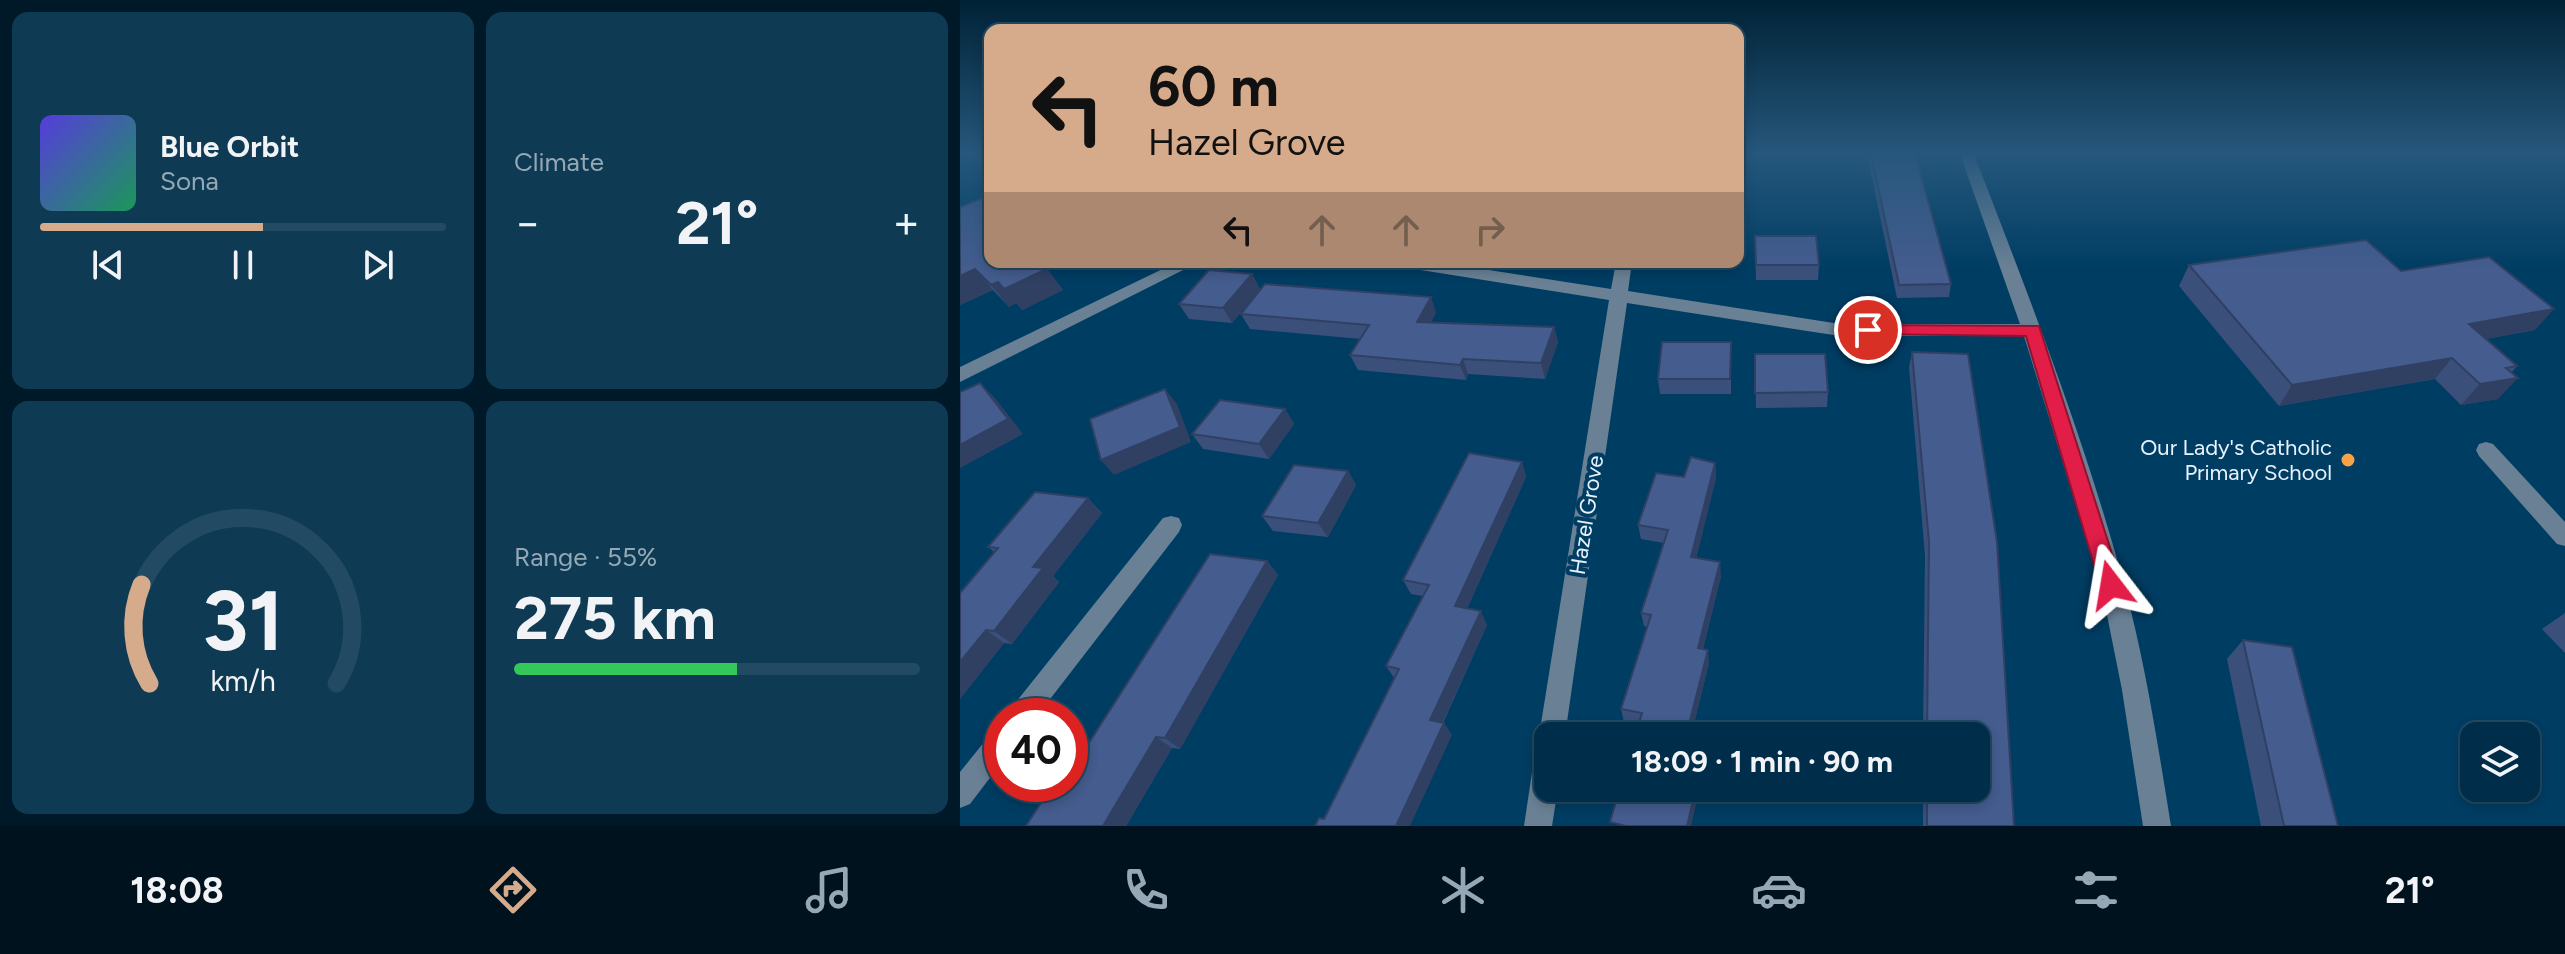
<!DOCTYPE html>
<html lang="en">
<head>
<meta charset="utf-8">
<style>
	body { margin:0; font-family:Figtree,sans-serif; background:#0e3a54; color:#f1f3f6; height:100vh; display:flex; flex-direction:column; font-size:30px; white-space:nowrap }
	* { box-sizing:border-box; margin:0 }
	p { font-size:26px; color:#95a8b5 }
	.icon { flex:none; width:44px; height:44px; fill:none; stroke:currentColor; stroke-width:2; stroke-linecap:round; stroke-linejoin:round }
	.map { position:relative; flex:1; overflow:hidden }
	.panel { display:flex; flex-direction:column; gap:12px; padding:12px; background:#001929; width:960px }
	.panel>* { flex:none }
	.guide { position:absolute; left:24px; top:24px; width:760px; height:244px; border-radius:16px; box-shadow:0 4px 12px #0003,0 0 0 2px #224a62; background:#d6ab8b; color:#111; overflow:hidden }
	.controls { position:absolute; left:1500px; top:722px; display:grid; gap:16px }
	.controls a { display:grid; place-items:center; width:80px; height:80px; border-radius:16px; background:#002e4a; box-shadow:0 4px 12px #0003,0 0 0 2px #224a62; font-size:40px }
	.speed { position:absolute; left:24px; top:698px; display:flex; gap:16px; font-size:40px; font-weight:700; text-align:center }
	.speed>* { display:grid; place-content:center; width:104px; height:104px; border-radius:50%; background:#002e4a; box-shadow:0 4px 12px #0003,0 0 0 2px #224a62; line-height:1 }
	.speed .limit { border:12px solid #d22; background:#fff; color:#111 }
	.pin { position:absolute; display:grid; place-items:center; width:68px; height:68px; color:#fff; margin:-34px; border:4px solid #fff; border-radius:50%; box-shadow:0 2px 8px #0007 }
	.me { position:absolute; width:88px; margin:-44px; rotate:346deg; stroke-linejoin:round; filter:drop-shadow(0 0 6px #0008) }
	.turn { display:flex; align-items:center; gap:28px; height:168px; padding:0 32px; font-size:36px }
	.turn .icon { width:104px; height:104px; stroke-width:2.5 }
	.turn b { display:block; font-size:56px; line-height:68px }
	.lanes { display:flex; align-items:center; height:76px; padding:0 32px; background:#0003; justify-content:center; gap:40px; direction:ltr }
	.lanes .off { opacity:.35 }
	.big { font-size:60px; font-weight:700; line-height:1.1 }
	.panel .card { flex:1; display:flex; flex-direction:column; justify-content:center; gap:12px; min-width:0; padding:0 28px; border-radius:16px; background:#0e3a54 }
	.panel .dial { align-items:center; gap:0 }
	.dial svg { height:208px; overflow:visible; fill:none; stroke:#224a62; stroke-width:7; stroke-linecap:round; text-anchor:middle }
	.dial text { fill:#f1f3f6; stroke:none }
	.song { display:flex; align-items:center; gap:24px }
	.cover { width:96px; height:96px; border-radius:12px; background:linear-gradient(135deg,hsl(250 70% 55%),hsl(150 70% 35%)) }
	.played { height:8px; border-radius:4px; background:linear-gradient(90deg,#d6ab8b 55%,#224a62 55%) }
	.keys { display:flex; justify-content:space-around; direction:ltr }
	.heat { display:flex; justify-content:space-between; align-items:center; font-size:44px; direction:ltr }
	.charge { height:12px; border-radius:6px; background:linear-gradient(90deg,#34c759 55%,#224a62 0) }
	.panel .tiles { flex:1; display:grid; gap:12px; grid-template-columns:repeat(2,1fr) }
	.trip { position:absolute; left:574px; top:722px; width:456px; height:80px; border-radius:16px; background:#002e4a; box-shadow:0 4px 12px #0003,0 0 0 2px #224a62; font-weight:700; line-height:80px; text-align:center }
	.menu { display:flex; height:128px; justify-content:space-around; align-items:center; background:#00121e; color:#95a8b5 }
	.menu .icon { width:56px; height:56px }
	.menu .current { color:#d6ab8b }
	.menu b { font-size:36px; color:#f1f3f6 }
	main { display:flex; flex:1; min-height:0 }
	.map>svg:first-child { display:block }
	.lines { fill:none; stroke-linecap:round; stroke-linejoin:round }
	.minor { fill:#6a8195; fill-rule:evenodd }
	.wall { fill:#3a4f7a }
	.shaded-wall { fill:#304063 }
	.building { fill:#445c8e; stroke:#304063; stroke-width:2 }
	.route { fill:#e11d48; stroke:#92132f; stroke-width:2 }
	.poi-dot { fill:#f7a248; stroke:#003d63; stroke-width:3 }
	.labels { text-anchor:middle; stroke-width:8; stroke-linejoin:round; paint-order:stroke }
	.poi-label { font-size:22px; fill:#e8f2fc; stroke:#003d63; text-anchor:end }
	.street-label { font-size:22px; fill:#e8f2fc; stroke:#003d63 }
</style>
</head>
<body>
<main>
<section class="panel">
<div class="tiles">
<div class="card">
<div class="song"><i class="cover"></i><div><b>Blue Orbit</b><p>Sona</p></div></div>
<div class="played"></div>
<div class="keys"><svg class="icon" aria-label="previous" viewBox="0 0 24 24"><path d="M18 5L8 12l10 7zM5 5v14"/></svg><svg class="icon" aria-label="pause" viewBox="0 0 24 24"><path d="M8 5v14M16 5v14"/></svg><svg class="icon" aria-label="next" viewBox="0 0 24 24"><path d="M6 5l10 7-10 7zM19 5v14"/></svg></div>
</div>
<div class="card"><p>Climate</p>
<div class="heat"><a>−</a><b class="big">21°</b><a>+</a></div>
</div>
<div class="card dial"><svg viewBox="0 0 100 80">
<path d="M14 69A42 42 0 1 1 86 69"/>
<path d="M14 69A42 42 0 0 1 11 31" stroke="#d6ab8b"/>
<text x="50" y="56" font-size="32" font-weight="700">31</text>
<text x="50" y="72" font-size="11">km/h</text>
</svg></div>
<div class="card"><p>Range · 55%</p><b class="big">275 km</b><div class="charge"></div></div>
</div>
</section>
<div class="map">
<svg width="1605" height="826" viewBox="0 0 1605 826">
	<rect width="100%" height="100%" fill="#003d63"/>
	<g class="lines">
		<path class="minor" d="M1000,154H1014C1069,297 1125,439 1165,588C1186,666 1198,746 1211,826H1183L1162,690L1142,590L1064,336H880L667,303L605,736H588V788H598L592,826H564L574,759L578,749L585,747L579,736L649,300L442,267L434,262H477L651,289L656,262H672L668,291L880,324H1060Z
			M217,262H239L0,382V367Z
			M1526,442L1533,444L1605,522V546L1597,544L1519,456L1516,450L1519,444Z
			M211,516L219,518L222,525L219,532L77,716H48L52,707L203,518Z
			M42,727V762L10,804L0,808V772L33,731Z"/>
	</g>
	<path class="wall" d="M907,154H955L991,284L989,297L937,298Z
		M795,236L859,265L858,280H796Z
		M30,262L87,269L103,290L62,310L56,303L49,307L33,290L0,305Z
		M1229,265L1441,271L1575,330L1526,339L1557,366L1552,372L1538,399L1501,405L1475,379L1319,406L1219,286Z
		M292,274L300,289L272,323L229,319L219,304Z
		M476,312L471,322L594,327L598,342L585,379L508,374L506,380L398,370L390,355L401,339L290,329L281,314Z
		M771,342V394H700L698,379Z
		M952,352L1054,826H963V788H1016V736H963L965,556L949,367Z
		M795,354L868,392L867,407L796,408Z
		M325,409L334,424L309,459L243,449L232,434Z
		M562,462L566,477L507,609L527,625L483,723H484L492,735L434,678L426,666L463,596L451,594L443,580Z
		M755,463L756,478L736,558L761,576L743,649L749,663L731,736H675L678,724L664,722L661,709L687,627L684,626L681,613L704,543L681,539L678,525Z
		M388,471L396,485L368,537L313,531L302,516Z
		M128,498L142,513L93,576L99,582L52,644L44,643L0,699L34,552L28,547Z
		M307,561L318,575L220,749L212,748L166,826H66L116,763Z
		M1605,613V653L1582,629Z
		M1283,640L1378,826H1301L1267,659Z"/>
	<path class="shaded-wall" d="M15,269L33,290L0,305V276Z
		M87,269L103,290L62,310L44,289Z
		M292,274L300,289L272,323L263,308Z
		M38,282L56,303L49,307L31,285Z
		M471,297L476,312L463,337L457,322Z
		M1594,309L1575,330L1492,345L1509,324Z
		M594,327L598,342L585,379L581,363Z
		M1492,358L1475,379L1319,406L1332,385Z
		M503,359L508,374L506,380L500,365Z
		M1558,378L1538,399L1501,405L1520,384Z
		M20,383L35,398L63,434L0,468V445Z
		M205,389L217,404L231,442L154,475L141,460Z
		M325,409L334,424L309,459L299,444Z
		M562,462L566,477L502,620L495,606Z
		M755,463L756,478L733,571L731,557Z
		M388,471L396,485L368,537L358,523Z
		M128,498L142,513L93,576L99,582L52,644L34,631L73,567Z
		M307,561L318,575L220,749L205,738Z
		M760,562L761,576L740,661L738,648Z
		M521,611L527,625L478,732L470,720Z
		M26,630L44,643L0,699V662Z
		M748,650L749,663L731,736H726Z
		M484,723L492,735L450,826H436Z
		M196,737L212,748L166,826H143Z
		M736,788H740L731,826H727Z"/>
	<path class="building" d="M911,154H955L991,284L939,285Z
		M30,195V262H80L87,269L44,289L38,282L31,285L15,269L0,276V207Z
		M795,236H856L859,265H796Z
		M1406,240L1441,271L1529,257L1594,309L1509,324L1557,366L1546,368L1558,378L1520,384L1492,358L1332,385L1229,265Z
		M249,270L292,274L263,308L219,304Z
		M305,284L471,297L457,322L594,327L581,363L503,359L500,365L390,355L409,325L281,314Z
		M702,342H771L770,379H698Z
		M952,352L1008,354L1037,542L1054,826H967V788H1016V736H967L969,542Z
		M795,354H865L868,392L795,393Z
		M20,383L48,419L0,445V392Z
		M205,389L220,427L141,460L130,419Z
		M260,400L325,409L299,444L232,434Z
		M509,453L562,462L495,606L521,611L470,720L484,723L436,826H355L359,818L364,819L439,669L426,666L469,585L443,580Z
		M731,457L755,463L731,557L760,562L738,648L748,650L726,736H675L682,713L661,709L691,615L681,613L708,530L678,525L696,473L724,477Z
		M334,465L388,471L358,523L302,516Z
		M75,492L128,498L73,567L83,568L34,631L26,630L0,662V593L38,548L28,547Z
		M250,554L307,561L205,738L196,737L143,826H66L93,784H110V762L116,763Z
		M1283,640L1332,647L1378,826H1324Z
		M660,788H736L727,826H666L650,822Z"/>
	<linearGradient id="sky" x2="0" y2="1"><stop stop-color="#002236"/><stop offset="0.57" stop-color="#26577c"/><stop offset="1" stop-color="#26577c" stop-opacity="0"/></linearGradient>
	<rect width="1605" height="269" fill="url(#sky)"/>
	<path class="route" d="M908,325L1079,326L1162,585L1158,591H1143L1140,585L1066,336L902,334V326Z"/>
	<circle class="poi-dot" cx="1388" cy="460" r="8"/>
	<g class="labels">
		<g class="poi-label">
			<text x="1372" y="455">Our Lady's Catholic<tspan x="1372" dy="25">Primary School</tspan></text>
		</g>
		<g class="street-label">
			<text transform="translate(626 515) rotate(-81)" y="8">Hazel Grove</text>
		</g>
	</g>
</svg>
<div class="controls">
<a><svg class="icon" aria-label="layers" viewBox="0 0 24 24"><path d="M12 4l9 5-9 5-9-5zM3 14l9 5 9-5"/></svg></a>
</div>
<div class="speed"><div class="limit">40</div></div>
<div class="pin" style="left:908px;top:330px;background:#d93025"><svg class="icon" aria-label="arrive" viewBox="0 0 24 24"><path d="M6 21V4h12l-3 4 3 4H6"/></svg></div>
<svg class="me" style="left:1151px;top:585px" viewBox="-20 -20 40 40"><path d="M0-17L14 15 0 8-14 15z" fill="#e11d48" stroke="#fff" stroke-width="4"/></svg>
<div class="trip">18:09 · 1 min · 90 m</div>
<div class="guide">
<div class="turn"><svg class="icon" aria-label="left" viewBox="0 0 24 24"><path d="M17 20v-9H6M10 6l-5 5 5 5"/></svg><div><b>60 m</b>Hazel Grove</div></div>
<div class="lanes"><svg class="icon" aria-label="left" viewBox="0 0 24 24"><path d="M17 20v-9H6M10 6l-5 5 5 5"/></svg><svg class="icon off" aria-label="ahead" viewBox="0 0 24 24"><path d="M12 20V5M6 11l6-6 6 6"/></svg><svg class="icon off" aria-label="ahead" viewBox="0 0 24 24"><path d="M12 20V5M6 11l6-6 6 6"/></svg><svg class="icon off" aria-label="right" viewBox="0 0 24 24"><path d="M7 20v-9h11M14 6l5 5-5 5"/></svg></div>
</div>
</div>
</main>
<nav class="menu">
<b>18:08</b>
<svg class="icon current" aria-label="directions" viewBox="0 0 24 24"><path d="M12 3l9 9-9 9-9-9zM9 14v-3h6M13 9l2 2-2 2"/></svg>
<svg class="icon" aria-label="music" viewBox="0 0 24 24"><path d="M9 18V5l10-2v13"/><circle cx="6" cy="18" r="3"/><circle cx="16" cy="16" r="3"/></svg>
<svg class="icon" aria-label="phone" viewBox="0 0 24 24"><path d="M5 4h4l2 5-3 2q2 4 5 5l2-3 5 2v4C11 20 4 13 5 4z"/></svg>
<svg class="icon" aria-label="climate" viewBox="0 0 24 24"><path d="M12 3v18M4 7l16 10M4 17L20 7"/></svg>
<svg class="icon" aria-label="car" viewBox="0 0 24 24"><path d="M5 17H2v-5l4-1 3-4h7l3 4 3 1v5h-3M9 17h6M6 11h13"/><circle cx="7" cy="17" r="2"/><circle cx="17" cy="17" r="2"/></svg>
<svg class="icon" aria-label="filters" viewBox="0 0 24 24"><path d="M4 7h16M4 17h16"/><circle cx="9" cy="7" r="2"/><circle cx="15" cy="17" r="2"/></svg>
<b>21°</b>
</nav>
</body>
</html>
